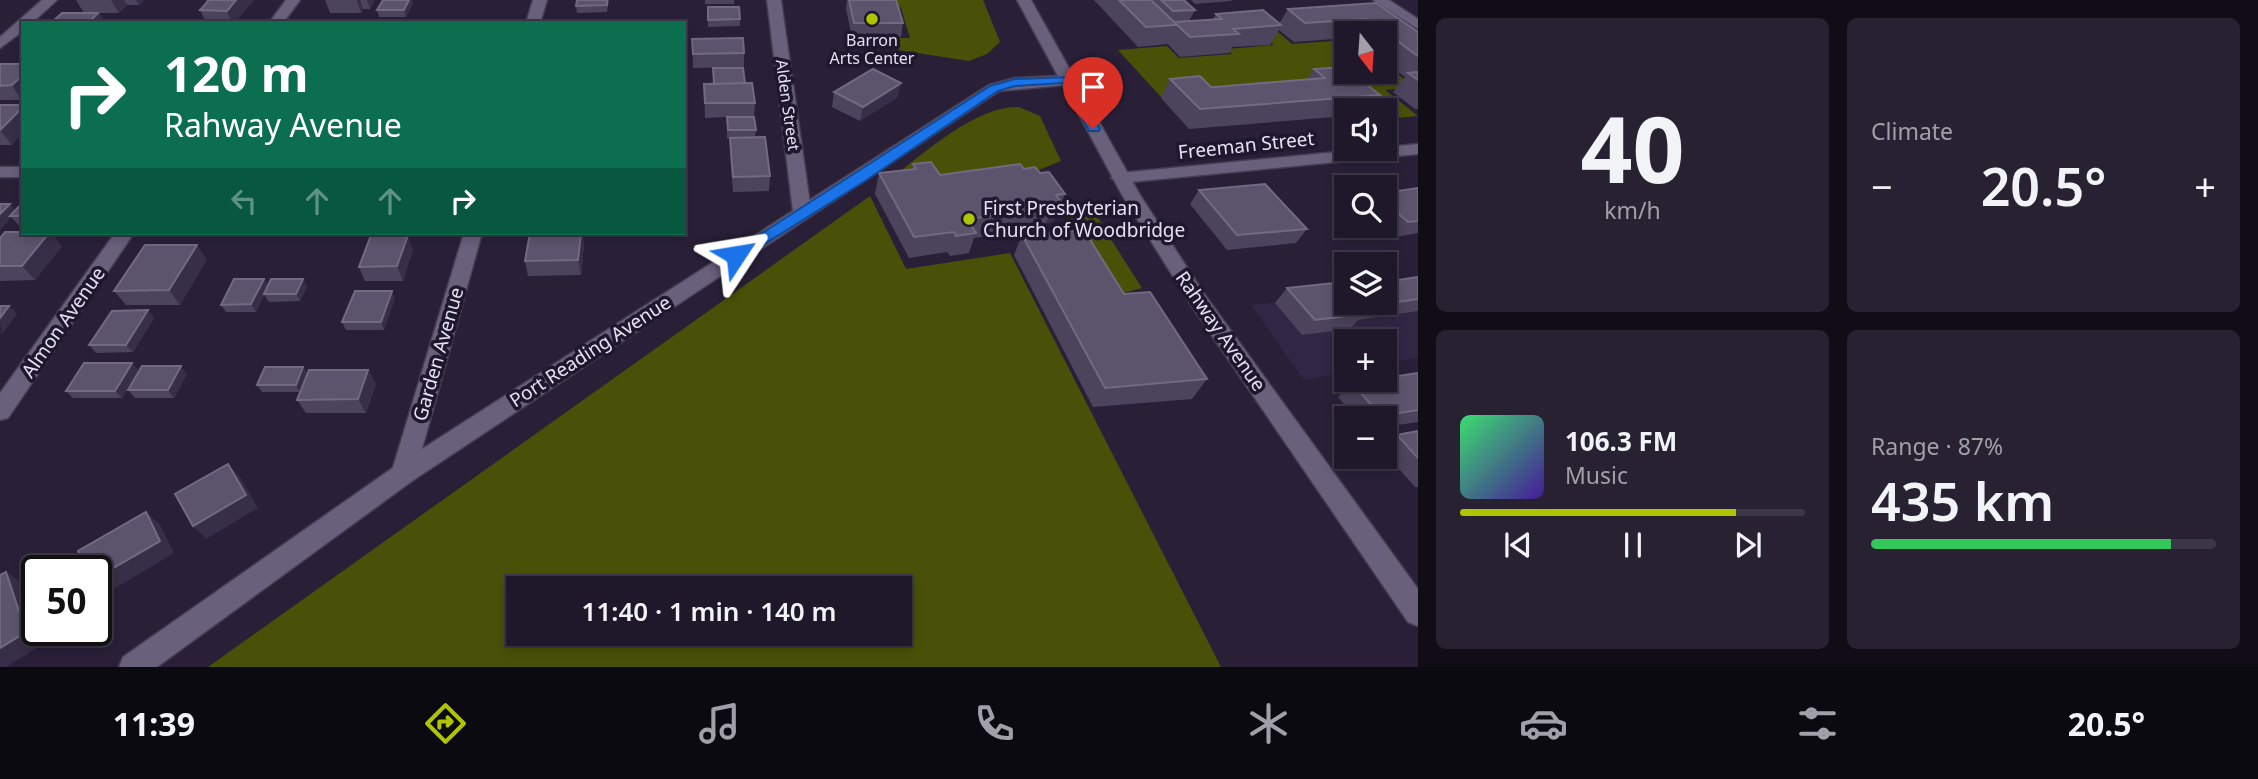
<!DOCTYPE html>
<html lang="en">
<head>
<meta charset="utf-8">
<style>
	body { margin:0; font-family:"Noto Sans",sans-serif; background:#272132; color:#f1f3f6; height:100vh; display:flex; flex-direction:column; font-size:26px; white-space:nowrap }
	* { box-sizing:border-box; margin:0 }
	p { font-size:23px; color:#a1a0a8 }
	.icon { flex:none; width:38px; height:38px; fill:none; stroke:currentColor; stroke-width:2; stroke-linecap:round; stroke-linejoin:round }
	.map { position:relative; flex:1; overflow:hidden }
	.sheet { display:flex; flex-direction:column; gap:18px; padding:18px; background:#110d17; width:840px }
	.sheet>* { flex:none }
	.hud { position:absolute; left:21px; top:21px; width:665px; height:214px; border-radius:0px; box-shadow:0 4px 10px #0003,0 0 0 2px #3c3747; background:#0b6e4f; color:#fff; overflow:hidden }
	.needle { width:46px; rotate:163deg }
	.tools { position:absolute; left:1334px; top:21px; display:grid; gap:14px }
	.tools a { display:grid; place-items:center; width:63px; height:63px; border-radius:0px; background:#1f182a; box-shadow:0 4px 10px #0003,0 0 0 2px #3c3747; font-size:35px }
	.speed { position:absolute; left:21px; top:555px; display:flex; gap:14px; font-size:35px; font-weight:700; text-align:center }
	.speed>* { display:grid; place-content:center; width:91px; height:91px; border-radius:50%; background:#1f182a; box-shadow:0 4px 10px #0003,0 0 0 2px #3c3747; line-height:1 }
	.speed .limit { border:4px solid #111; border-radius:10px; background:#fff; color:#111 }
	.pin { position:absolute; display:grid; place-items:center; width:60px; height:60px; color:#fff; margin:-72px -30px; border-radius:50% 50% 50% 0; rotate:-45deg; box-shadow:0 0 7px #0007 }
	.pin .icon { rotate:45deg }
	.me { position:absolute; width:77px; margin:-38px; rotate:57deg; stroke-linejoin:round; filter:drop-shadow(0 0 5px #0008) }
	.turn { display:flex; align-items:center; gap:24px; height:147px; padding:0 28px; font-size:32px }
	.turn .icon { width:91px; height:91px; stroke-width:2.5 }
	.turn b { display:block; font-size:49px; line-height:60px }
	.lanes { display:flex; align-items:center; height:66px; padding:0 28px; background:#0003; justify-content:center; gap:35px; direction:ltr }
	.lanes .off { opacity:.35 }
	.big { font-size:52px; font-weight:600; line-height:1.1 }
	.sheet .widget { flex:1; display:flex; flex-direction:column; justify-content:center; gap:10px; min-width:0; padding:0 24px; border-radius:10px; background:#272132 }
	.sheet .dial { align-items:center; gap:0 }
	.dial b { font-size:91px; line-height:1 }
	.song { display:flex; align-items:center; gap:21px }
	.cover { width:84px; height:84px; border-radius:10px; background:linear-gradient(135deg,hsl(140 70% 55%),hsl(260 70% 35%)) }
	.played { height:7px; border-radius:4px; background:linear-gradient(90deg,#afc504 80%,#3c3747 80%) }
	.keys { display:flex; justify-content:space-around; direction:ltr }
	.heat { display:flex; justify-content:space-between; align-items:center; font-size:38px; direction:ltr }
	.charge { height:10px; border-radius:5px; background:linear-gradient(90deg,#34c759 87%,#3c3747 0) }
	.sheet .tiles { flex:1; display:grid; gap:18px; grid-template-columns:repeat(2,1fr) }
	.trip { position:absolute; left:506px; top:576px; width:406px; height:70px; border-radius:0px; background:#1f182a; box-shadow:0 4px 10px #0003,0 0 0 2px #3c3747; font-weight:600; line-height:70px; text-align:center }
	.dock { display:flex; height:112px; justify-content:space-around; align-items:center; background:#0c0a11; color:#a1a0a8 }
	.dock .icon { width:49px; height:49px }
	.dock .active { color:#afc504 }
	.dock b { font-size:32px; color:#f1f3f6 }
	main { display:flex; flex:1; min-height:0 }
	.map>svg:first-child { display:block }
	.built { fill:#312644 }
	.green { fill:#485107; fill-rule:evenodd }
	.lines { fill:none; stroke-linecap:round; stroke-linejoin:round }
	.street-casing { stroke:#453d52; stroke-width:3 }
	.secondary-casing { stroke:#453d52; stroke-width:3 }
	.street { fill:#69607c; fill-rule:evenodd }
	.secondary { fill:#69607c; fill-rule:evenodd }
	.wall { fill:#4c435c }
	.shaded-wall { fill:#372e47 }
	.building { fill:#5c546c; stroke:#726a81; stroke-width:2 }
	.route { fill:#1a73e8; stroke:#114b97; stroke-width:2 }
	.poi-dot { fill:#afc504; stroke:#1f172e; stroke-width:2.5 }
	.labels { text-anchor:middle; stroke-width:7; stroke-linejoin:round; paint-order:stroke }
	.far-poi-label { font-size:16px; fill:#e6e1f2; stroke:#1f172e }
	.far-street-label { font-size:16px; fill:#e6e1f2; stroke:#1f172e }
	.street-label { font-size:19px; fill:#e6e1f2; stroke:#1f172e }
	.poi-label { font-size:19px; fill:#e6e1f2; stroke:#1f172e; text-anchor:start }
</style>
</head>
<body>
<main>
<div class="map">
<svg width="1418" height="667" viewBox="0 0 1418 667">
	<rect width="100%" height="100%" fill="#292038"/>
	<path class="built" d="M1418,289V358L1384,364V341H1346V372L1304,380L1251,305L1346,295V303H1384Z"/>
	<path class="green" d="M886,0H983L1000,42L987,54L969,61L859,44L858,38H910L901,8Z
		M1271,26L1292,44L1346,40V72H1384V64L1414,87L1385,90L1418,116L1384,119V110L1198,94L1161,97L1118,50L1167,46L1179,58L1232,54L1227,49L1274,45L1254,27Z
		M1019,107L1040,116L1061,161L1014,180L880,187C917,160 972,106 1019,107Z
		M870,196L906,269L1010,253L1221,667H208ZM518,588H900V634H518Z
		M1091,207L1102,224L1072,228L1061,211Z
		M1105,230L1142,288L1120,294L1076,234Z"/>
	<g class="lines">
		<g class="street-casing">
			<path id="street" d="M42,0H57L32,23H23V31L0,48V37Z
				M286,0H300L283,23H269Z
				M533,0H547L540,23H526Z
				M767,0H781L811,211L802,217L793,211Z
				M1373,0H1389L1418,19V29Z
				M1418,144V154L1120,183L1111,178L1120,173Z
				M0,167H23V177H0Z
				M115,233H134L8,418L0,420V393Z
				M464,233H482L415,474L412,481L403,485L394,481L391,474Z"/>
		</g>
		<g class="secondary-casing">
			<path id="secondary" d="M1017,0H1031L1140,195L1205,295L1418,589V626L1408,622L1191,305L1122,195L1063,85L999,91L412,481L157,667H119L123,657L394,467L989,85L1015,78L1058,76Z"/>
		</g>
		<use href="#street" class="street"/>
		<use href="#secondary" class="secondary"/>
	</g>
	<path class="wall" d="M76,0H144L139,5H127L119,13H99L105,23H51L84,13Z
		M206,0H254L234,23H206L200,10L207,2Z
		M325,0H374V2L370,9H363L361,13H330Z
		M577,0H609L607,12L577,13L576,6Z
		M705,0H734V4H705Z
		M847,0H896L903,23L901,37H852L846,9Z
		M1094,0H1184L1195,10L1189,21L1213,19L1216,14L1279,24L1288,9L1376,3L1418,32V109H1415L1393,92L1405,77L1384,61V33H1346V38L1294,42L1279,30L1270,45L1232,47L1229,53L1180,57L1168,44L1138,47Z
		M1191,0H1232L1231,1L1195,4Z
		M413,3L406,17H379L377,10Z
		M708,7L740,19V26L708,27Z
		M692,39L744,53V67L693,68Z
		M0,64L22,100H0Z
		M1314,69L1380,95L1368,110H1346V116L1189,129L1161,98L1170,79L1211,87L1307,80Z
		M745,83L755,103L754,117L756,130L755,137L727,138V117L705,118L704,84Z
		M834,92L898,97L860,121L832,107Z
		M0,105L12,145H0Z
		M730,138L770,176L769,191L733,192L730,153Z
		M913,164L940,175L1024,169L1040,173L1065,194L1053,222L1046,223L1044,228L974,238L969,253L950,256L947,252L909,258L875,194L879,173L912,169Z
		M1418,188V233L1396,237L1383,226L1384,193Z
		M1199,190L1307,229L1296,243L1227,250L1190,204Z
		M23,202V230L11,217L0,230L10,204L15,210Z
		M165,233H232L230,236H167Z
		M530,233H582L584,244L581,275L528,276L525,261Z
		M1022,235L1124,294L1207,379L1192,399L1093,407L1014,255Z
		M0,238L62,246L35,280L0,281Z
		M413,249L403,281H365L359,267Z
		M207,259L180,305H126L114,291Z
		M1418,277V311L1358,320L1350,329L1302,335L1275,303L1287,288L1342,291L1346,287V303H1384Z
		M264,279L268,285L307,286L300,301L269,302L264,295L256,312H226L221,305Z
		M395,298L384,330H346L342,322Z
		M154,318L133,352L96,353L89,345Z
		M303,367L308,374L368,370L376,384L366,413H306L297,400L300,392H262L257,385Z
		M138,370L122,398H73L66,391Z
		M1418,373V422L1384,427V418H1356L1338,397L1352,383Z
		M187,374L174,398H135L128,390Z
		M1418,431V487H1415L1384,452V446L1397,435Z"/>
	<path class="shaded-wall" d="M111,0H124L127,5L119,13Z
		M136,0H144L139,5Z
		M236,0H254L234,23H232L227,11Z
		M357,0H360L363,9L361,13Z
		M367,0H374V2L370,9Z
		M409,0H412L413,3L406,17L404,10Z
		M98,13L105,23H88Z
		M23,75V99L22,100L12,85Z
		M901,83L898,97L860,121L863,107Z
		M23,107V133L12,145L0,130Z
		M1061,202L1053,222L1046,223L1052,208L1050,204Z
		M10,204L16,211L10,216L11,217L0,230V214Z
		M49,233H51L62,246L35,280L22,266Z
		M581,233L584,244L581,275L578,260Z
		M408,235L413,249L403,281L397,266Z
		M197,245L207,259L180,305L169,290Z
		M264,279L269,286L256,312L251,304Z
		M303,279L307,286L300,301L296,294Z
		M392,291L395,298L384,330L381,322Z
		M9,306L17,314L1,335L0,318Z
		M148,310L154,318L133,352L126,345Z
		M132,363L138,370L122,398L115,391Z
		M181,366L187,374L174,398L168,390Z
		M303,367L308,374L300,392L296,385Z
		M368,370L376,384L366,413L358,399Z
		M228,464L240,477L258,508L206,539L193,526Z
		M146,512L160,525L174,553L107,593L96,586V578Z
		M6,572L24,584L37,619V630H41L45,643L6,667H0V648Z"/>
	<path class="building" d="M209,0H236L227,11L200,10Z
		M383,0H409L404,10H377Z
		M577,0H607V5L576,6Z
		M849,0H896L903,23H854Z
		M1119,0H1151L1177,25L1146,27Z
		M1161,0H1184L1195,10L1173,11Z
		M1376,3L1418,32V56L1367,19L1305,23L1288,9Z
		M708,7H739L740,19L708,20Z
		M1263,10L1281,25L1233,29L1239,34L1190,37L1174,22L1222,19L1216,14Z
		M62,13H98L88,23H51Z
		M743,38L744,53L693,54L692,39Z
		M0,64H23V75L12,85L0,86Z
		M1345,67L1346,68V72H1351L1380,95L1200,109L1170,79L1200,76L1211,87H1215L1325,78L1314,69Z
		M713,68H743L745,83L714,84Z
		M873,69L901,83L863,107L834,92Z
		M1418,72V80L1408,73Z
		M752,83L755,103H705L704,84Z
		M0,105H23V107L0,130Z
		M727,117H754L756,130H728Z
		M765,137L770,176L733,177L730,138Z
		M931,162L940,175L1020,164L1024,169L1035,167L1040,173L1049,172L1065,194L1056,195L1061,202L1050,204L1052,208L967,219L976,233L956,236L954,232L914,237L879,173L916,169L913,164Z
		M1265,184L1307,229L1237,235L1199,190Z
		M1418,188V221L1408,222L1384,201V193Z
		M23,202V216H10Z
		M0,204H10L0,214Z
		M1084,230L1124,294L1150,292L1207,379L1105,388L1022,235Z
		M5,232H23V233H49L22,266H0V238Z
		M530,233H581L578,260L525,261Z
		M371,235H408L397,266L359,267Z
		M145,245H197L169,290L114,291Z
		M1418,277V299L1365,307L1361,303H1384V282Z
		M234,279H264L251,304L221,305Z
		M271,279H303L296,294H264Z
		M1334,283L1346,296V303H1352L1363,314L1315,320L1287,288Z
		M355,291H392L381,322H342Z
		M0,306H9L0,318Z
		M148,310L126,345H89L112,311Z
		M84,363H132L115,391H66Z
		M142,366H181L168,390H128Z
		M265,367H303L296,385H257Z
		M309,370H368L358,399L297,400Z
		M1418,373V410L1381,416L1352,383L1373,380H1384V378Z
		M1418,431V458L1397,435Z
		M228,464L246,495L193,526L175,494Z
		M146,512L160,541L96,578V570H86L78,551Z
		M6,572L26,632L0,648V575Z"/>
	<path class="route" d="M1071,77L1100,129L1098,131H1089L1063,83L1015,86L998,91L865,181L741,259H731L728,255L990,86L1015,79Z"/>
	<g class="poi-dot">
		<circle cx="872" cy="19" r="7"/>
		<circle cx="969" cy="219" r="7"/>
	</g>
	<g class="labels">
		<g class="far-poi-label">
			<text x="872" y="46">Barron<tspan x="872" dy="18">Arts Center</tspan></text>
		</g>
		<g class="far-street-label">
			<text transform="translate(788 105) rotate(82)" y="6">Alden Street</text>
		</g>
		<g class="street-label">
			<text transform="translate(1246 145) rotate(-6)" y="7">Freeman Street</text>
			<text transform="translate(63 322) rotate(-55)" y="7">Almon Avenue</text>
			<text transform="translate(1221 331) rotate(55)" y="7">Rahway Avenue</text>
			<text transform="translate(590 351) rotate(-33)" y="7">Port Reading Avenue</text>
			<text transform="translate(438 354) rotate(-74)" y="7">Garden Avenue</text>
		</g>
		<g class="poi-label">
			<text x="983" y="215">First Presbyterian<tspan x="983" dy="22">Church of Woodbridge</tspan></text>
		</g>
	</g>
</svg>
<div class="tools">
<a><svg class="needle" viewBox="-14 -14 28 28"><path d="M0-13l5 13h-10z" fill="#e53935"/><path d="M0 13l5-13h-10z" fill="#a1a0a8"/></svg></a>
<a><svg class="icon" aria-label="sound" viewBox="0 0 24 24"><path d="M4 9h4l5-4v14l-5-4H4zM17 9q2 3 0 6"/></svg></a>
<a><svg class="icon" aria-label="search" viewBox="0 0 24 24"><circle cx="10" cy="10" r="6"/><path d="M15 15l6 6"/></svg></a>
<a><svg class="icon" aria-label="layers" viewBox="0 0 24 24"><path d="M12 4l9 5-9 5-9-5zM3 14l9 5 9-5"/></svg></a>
<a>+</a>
<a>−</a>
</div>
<div class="speed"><div class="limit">50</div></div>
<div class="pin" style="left:1093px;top:129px;background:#d93025"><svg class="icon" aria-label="arrive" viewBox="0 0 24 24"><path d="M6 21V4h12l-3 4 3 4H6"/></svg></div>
<svg class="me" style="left:736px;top:255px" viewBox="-20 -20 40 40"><path d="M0-17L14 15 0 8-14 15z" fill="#1a73e8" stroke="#fff" stroke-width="4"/></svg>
<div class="trip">11:40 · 1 min · 140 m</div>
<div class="hud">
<div class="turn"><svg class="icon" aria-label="right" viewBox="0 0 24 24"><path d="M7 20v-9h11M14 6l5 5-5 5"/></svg><div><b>120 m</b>Rahway Avenue</div></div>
<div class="lanes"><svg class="icon off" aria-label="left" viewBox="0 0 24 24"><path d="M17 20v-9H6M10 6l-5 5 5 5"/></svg><svg class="icon off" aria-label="ahead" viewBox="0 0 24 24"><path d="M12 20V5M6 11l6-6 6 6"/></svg><svg class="icon off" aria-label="ahead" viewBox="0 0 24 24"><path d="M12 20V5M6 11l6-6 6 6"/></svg><svg class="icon" aria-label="right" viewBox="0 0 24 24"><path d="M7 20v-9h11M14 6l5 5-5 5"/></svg></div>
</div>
</div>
<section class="sheet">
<div class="tiles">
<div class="widget dial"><b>40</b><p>km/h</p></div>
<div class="widget"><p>Climate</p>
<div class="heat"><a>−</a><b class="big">20.5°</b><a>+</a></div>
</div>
<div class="widget">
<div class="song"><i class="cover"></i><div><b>106.3 FM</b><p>Music</p></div></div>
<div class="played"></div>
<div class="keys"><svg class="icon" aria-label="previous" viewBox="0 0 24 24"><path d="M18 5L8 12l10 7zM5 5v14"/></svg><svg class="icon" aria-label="pause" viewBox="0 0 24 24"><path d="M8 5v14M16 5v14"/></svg><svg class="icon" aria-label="next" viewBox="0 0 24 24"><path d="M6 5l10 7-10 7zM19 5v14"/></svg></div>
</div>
<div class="widget"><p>Range · 87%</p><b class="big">435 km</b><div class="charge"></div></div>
</div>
</section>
</main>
<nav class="dock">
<b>11:39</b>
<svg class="icon active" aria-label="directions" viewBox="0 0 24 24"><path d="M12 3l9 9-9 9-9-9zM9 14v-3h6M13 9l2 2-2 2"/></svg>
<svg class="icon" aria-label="music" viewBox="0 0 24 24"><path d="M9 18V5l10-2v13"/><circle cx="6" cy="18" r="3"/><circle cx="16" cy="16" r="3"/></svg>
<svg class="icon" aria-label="phone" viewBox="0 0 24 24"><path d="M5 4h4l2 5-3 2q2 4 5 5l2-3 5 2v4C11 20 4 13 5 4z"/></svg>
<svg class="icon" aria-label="climate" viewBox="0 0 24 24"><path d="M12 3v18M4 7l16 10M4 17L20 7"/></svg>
<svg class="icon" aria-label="car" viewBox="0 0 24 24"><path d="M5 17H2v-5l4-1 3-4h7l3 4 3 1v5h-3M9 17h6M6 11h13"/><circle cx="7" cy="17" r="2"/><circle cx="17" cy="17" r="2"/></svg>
<svg class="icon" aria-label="filters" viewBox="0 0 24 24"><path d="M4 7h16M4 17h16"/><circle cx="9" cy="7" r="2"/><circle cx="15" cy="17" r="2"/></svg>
<b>20.5°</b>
</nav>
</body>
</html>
